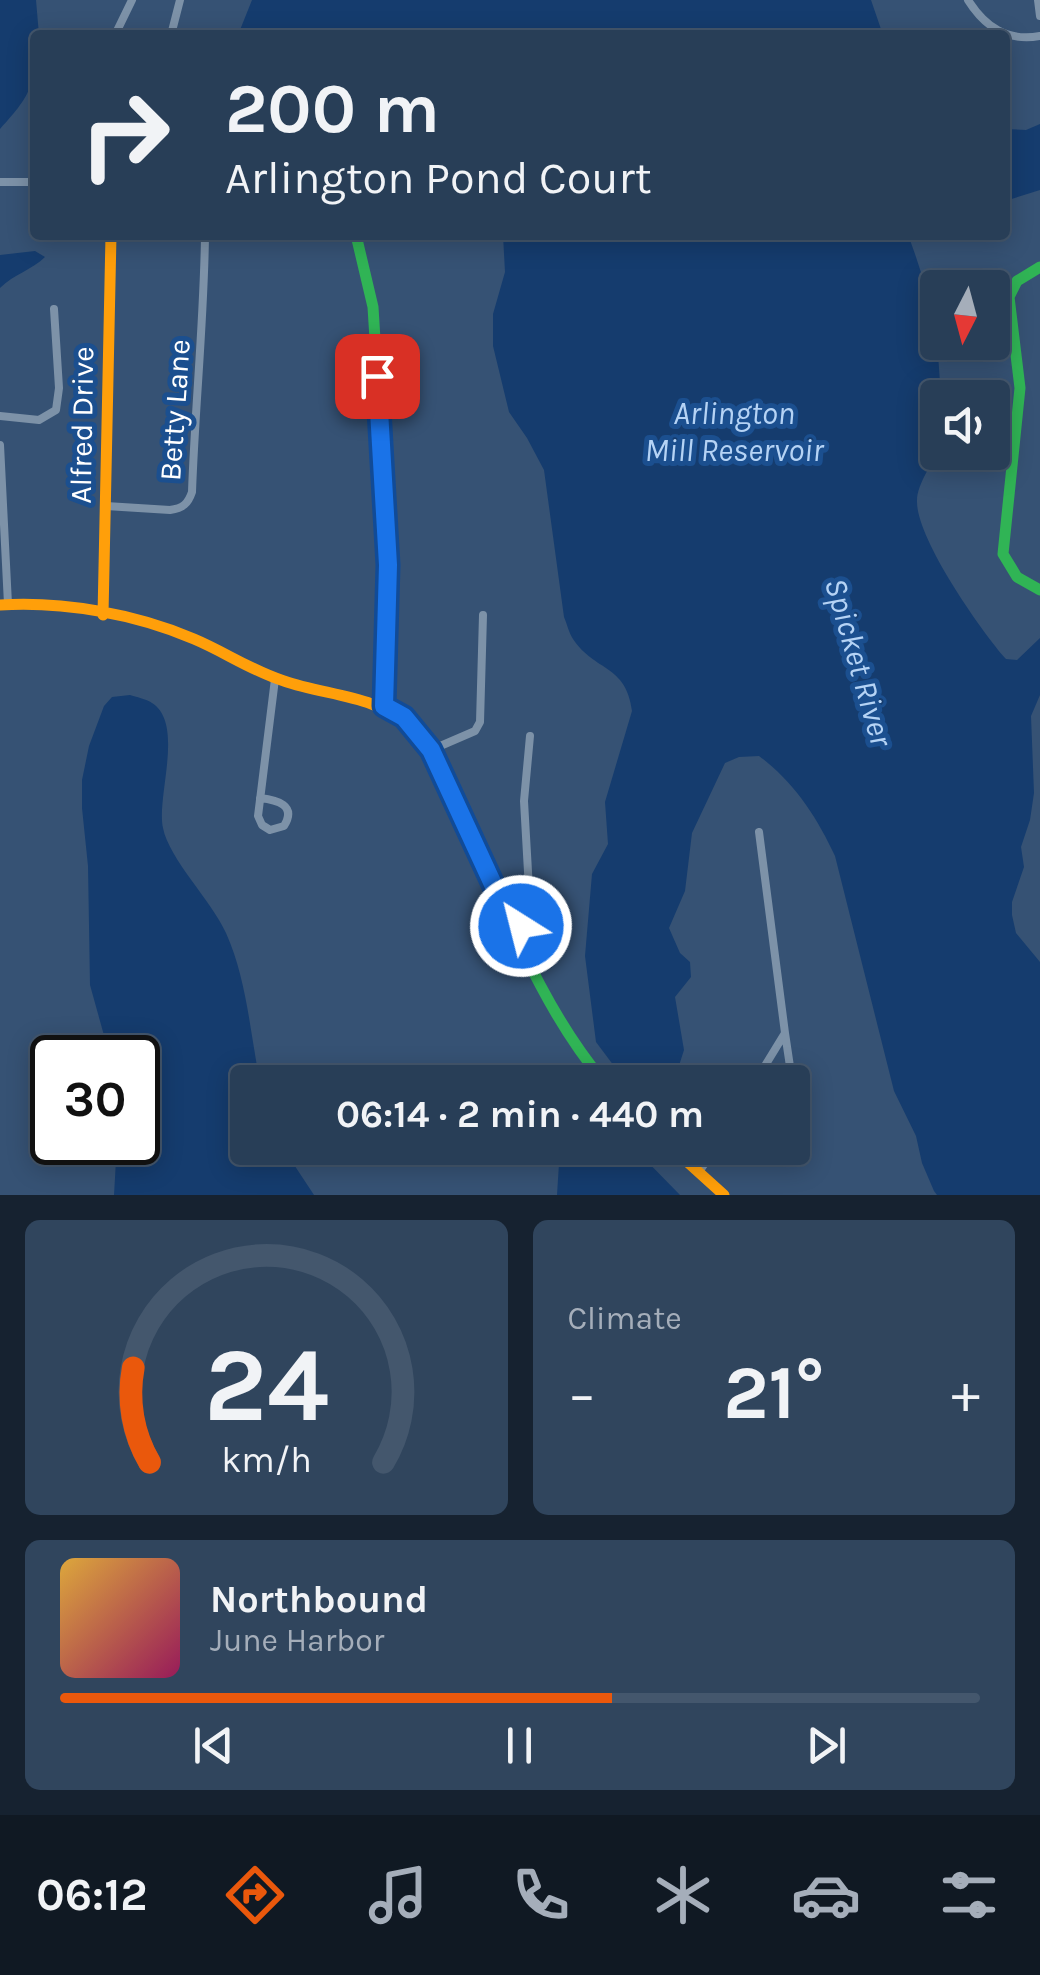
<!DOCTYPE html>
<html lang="en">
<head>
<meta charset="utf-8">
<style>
	body { margin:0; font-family:Karla,sans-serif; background:#30455d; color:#f1f3f6; height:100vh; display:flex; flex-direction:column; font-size:38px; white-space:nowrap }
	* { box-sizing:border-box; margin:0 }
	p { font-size:32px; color:#a5aeba }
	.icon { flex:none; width:55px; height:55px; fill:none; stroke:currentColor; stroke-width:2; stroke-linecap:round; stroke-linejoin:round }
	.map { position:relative; height:1195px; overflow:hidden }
	.side { display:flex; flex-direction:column; gap:25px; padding:25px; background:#162230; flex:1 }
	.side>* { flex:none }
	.guide { position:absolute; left:30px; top:30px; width:980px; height:210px; border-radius:10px; box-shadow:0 5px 25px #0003,0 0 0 2px #44576d; background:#283e57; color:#f1f3f6; overflow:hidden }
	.needle { width:65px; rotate:186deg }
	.tools { position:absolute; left:920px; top:270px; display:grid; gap:20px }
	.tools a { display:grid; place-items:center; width:90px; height:90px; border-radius:10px; background:#283e57; box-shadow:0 5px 25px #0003,0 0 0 2px #44576d; font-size:50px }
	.speed { position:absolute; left:30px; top:1035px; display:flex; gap:20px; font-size:50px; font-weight:700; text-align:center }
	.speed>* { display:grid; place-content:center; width:130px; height:130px; border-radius:50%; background:#283e57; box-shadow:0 5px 25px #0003,0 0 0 2px #44576d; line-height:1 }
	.speed .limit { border:5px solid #111; border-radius:15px; background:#fff; color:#111 }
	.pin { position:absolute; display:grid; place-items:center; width:85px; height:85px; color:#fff; margin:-42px; border-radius:20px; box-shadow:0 5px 15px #0006 }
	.me { position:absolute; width:110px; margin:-55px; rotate:324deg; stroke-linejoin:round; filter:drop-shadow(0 0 8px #0008) }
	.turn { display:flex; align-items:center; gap:35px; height:210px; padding:0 30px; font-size:45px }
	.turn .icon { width:130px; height:130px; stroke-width:2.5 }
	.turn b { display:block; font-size:70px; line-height:85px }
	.big { font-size:75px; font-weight:700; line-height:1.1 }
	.side .card { flex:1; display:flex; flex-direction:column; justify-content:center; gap:15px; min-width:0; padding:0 35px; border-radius:15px; background:#30455d }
	.side .dial { align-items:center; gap:0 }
	.dial svg { height:260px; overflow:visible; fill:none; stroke:#44576d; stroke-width:7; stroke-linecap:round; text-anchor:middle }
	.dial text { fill:#f1f3f6; stroke:none }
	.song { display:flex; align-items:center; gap:30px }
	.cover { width:120px; height:120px; border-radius:15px; background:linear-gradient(135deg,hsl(40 70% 55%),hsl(330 70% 35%)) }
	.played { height:10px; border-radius:5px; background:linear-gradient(90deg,#ea580c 60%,#44576d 60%) }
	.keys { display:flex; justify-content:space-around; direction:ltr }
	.heat { display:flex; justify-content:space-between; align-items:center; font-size:55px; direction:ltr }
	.side .tiles { flex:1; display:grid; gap:25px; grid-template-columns:1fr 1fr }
	.card:last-child { grid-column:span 2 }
	.trip { position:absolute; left:230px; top:1065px; width:580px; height:100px; border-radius:10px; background:#283e57; box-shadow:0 5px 25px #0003,0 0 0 2px #44576d; font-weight:700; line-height:100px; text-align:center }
	.tabs { display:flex; height:160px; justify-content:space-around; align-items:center; background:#101923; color:#a5aeba }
	.tabs .icon { width:70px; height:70px }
	.tabs .active { color:#ea580c }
	.tabs b { font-size:45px; color:#f1f3f6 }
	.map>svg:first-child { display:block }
	.water { fill:#153c6e }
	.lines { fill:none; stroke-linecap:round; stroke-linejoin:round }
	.street { stroke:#7d92a8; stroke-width:8 }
	.fast { stroke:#30b455; stroke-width:11 }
	.slow { stroke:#ff9f0a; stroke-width:11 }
	.route-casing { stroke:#114b97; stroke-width:25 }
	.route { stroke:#1a73e8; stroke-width:18 }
	.labels { text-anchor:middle; stroke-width:10; stroke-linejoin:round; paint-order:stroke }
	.street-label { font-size:30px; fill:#fff; stroke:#1b4f8f }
	.water-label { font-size:32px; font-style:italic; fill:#b5d3f5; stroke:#1b4f8f }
</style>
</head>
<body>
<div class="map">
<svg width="1040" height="1195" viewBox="0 0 1040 1195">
	<rect width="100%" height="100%" fill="#365274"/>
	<path class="water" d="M0,0H36L39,35H35C35,84 34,92 0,129Z
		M252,0H871L883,35H238Z
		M1040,124V190L1005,201V129L1026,130Z
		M503,235H908C934,301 946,376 938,443C935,463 917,482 917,501C916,538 981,631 1006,659L1017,660L1040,638V695L1031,716L1034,793L1030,820L1021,847L1024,867L1012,902V915L1016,933L1040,962V1195H937L934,1191L922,1163L916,1136L894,1091L835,856C817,817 794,782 759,756L739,757L725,763L692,833L685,891L669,928L680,953L690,962L691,977L675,997L684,1050L675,1078L668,1082H626L596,1042L585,956L592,874L608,844L605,802L632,711C626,664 595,672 573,639C569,633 567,624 564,617L544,470L527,438L509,412L493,346V314L505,272Z
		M35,251L45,257C32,270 14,274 0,288V255Z
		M130,695C136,697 146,699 152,703C185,724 156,797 163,828C169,859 211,900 226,933C247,980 250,1033 260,1082H248V1148H283L314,1195H114L117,1143L138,1142V1058L110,1057L90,985L88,866L82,808V780L89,746L104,706L112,697Z
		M560,1148H634L680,1195H557Z"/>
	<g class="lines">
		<path class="street" d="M968,0C985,27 1007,42 1040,36
			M1038,0L1040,16
			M115,35L132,0
			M171,35L180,0
			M0,182H35
			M0,416L39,420L56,410L59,388L54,309
			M0,445L8,604
			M106,506L170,510C183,508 188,504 192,492C195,406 204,321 205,235
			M431,750L475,731L480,722L483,615
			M260,798C277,800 297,805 284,826L270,830L262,825L258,816L275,679
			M516,934L530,907L524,801L530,736
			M785,1033L798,1120L804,1139
			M755,1082L785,1033L759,832
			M699,1172L715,1148"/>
		<path class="fast" d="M356,235L373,307L387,533L384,705
			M1040,267L1017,281L1009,297L1020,388L1003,554L1017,577L1040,590
			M476,847C513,929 546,1013 604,1082"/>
		<path class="slow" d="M0,605C63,601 136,614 194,639C225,652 252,671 284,681C327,696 376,695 411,727C443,756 458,808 476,847
			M103,615L111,235
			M672,1148L724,1195"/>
	</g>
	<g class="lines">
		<g class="route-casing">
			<path id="route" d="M377,376L388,565L384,706L404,717L431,750L516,934L521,926"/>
		</g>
		<use href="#route" class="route"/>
	</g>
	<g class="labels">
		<g class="street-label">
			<text transform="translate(175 410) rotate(-86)" y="10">Betty Lane</text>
			<text transform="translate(82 425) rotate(-89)" y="10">Alfred Drive</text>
		</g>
		<g class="water-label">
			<text x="734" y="424">Arlington<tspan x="734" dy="37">Mill Reservoir</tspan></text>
			<text transform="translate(859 662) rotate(74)" y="11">Spicket River</text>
		</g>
	</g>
</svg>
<div class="tools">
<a><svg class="needle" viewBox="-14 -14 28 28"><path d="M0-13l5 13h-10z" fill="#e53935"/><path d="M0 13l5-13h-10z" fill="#a5aeba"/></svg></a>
<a><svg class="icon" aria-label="sound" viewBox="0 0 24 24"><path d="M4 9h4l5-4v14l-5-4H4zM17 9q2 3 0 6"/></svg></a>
</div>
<div class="speed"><div class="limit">30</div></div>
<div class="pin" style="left:377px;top:376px;background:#d93025"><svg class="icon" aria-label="arrive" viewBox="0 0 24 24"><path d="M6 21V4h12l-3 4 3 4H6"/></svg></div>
<svg class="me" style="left:521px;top:926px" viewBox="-20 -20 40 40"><circle r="17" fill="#1a73e8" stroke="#fff" stroke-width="3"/><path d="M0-11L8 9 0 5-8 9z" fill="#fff"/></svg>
<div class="trip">06:14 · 2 min · 440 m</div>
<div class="guide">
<div class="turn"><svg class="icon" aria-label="right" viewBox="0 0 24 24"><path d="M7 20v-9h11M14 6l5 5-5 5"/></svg><div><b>200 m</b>Arlington Pond Court</div></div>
</div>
</div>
<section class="side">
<div class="tiles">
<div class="card dial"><svg viewBox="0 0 100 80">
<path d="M14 69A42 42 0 1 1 86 69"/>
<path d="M14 69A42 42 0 0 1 9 40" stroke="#ea580c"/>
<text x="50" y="56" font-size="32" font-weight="700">24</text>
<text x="50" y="72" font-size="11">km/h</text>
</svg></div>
<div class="card"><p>Climate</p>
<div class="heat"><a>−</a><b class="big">21°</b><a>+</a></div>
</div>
<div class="card">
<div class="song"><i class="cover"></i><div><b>Northbound</b><p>June Harbor</p></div></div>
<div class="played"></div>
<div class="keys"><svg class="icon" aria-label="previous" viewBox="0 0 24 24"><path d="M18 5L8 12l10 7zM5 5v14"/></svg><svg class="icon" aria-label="pause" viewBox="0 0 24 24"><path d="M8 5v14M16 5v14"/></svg><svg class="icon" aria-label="next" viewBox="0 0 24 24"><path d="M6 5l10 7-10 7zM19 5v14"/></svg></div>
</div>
</div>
</section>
<nav class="tabs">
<b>06:12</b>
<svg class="icon active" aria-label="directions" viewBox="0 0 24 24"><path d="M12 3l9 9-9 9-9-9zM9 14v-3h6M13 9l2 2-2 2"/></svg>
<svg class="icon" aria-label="music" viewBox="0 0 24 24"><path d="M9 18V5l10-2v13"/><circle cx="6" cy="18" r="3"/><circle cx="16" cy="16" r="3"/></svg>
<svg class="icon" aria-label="phone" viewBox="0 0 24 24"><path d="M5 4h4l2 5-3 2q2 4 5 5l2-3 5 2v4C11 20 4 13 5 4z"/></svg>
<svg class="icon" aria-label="climate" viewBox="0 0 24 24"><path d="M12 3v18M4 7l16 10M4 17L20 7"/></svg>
<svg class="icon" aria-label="car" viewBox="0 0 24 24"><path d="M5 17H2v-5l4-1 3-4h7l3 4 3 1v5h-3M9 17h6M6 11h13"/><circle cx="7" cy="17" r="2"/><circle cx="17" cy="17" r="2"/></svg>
<svg class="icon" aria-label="filters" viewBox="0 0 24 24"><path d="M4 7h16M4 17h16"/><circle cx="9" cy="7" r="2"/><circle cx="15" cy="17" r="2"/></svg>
</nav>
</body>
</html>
